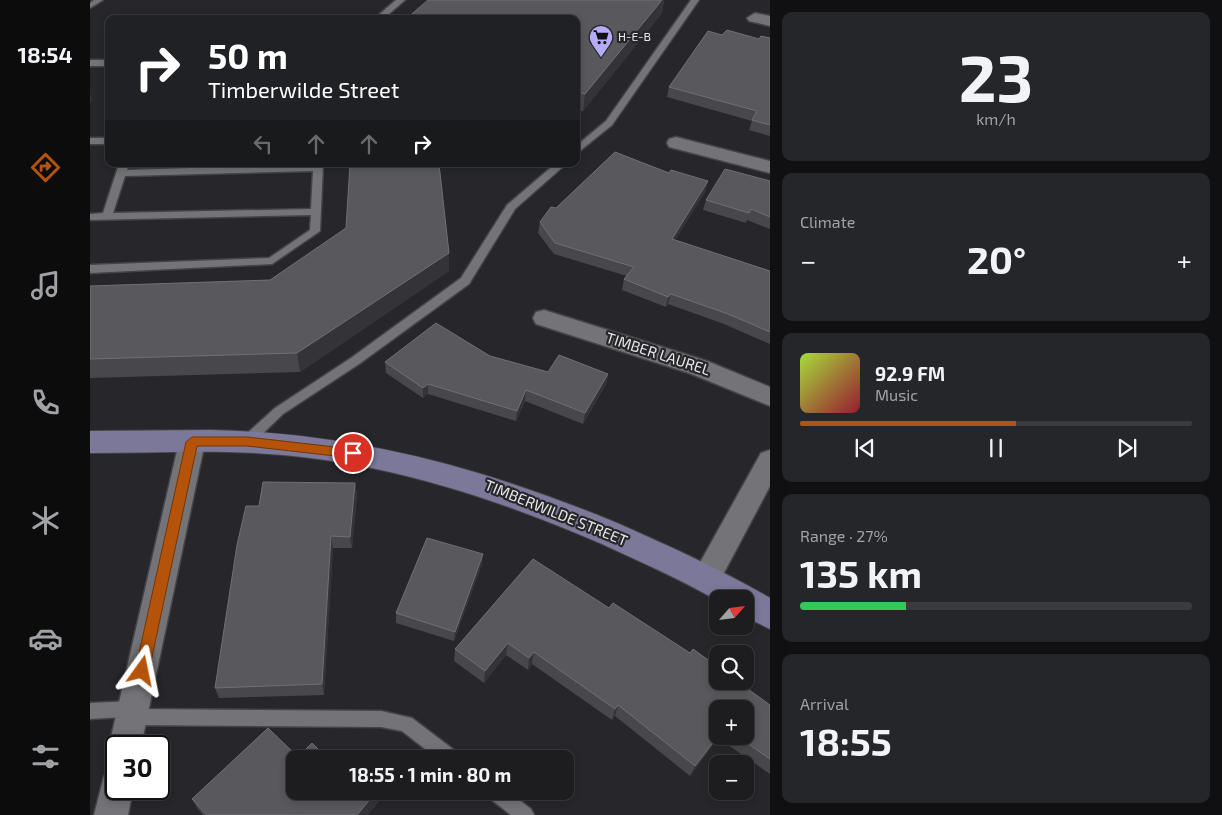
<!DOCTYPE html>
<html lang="en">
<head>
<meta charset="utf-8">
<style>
	body { margin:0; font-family:"Exo 2",sans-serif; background:#252629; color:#f1f3f6; height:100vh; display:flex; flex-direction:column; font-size:19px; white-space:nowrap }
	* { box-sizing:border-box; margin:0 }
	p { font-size:16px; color:#a0a2a5 }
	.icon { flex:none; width:28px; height:28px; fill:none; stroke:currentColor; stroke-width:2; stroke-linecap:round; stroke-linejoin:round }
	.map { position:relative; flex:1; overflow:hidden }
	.side { display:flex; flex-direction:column; gap:12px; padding:12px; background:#101012; width:452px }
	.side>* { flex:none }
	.top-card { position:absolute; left:15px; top:15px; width:475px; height:152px; border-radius:10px; box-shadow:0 2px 8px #0003,0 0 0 1px #3b3b3e; background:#202124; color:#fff; overflow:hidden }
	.needle { width:32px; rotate:62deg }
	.buttons { position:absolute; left:619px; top:590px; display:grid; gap:10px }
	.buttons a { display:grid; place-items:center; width:45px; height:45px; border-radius:10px; background:#1d1d20; box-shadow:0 2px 8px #0003,0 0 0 1px #3b3b3e; font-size:25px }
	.speed { position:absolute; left:15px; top:735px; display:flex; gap:10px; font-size:25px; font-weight:700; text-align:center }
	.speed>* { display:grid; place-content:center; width:65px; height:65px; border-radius:50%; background:#1d1d20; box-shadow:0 2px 8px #0003,0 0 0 1px #3b3b3e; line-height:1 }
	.speed .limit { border:2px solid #111; border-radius:8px; background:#fff; color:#111 }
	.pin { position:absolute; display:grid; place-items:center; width:42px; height:42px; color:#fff; margin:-21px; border:2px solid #fff; border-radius:50%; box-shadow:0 1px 5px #0007 }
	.me { position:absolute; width:55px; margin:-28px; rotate:12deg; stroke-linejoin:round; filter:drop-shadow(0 0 4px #0008) }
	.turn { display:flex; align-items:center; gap:18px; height:105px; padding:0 20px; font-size:22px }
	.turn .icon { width:65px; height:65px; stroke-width:2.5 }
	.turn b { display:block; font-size:35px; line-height:42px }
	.lanes { display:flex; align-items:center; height:48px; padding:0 20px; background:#0003; justify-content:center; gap:25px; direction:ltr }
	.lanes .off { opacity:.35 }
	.big { font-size:38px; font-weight:700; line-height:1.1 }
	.side .card { flex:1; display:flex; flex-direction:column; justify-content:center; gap:8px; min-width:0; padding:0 18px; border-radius:10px; background:#252629 }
	.side .dial { align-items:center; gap:0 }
	.dial b { font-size:65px; line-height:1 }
	.song { display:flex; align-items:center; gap:15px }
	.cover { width:60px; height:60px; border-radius:8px; background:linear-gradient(135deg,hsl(80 70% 55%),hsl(350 70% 35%)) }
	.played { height:5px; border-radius:2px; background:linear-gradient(90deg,#b45309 55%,#3b3b3e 55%) }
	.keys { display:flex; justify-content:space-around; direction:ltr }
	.heat { display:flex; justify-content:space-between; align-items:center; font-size:28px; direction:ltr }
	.charge { height:8px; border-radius:4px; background:linear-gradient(90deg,#34c759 27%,#3b3b3e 0) }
	.trip { position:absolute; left:196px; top:750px; width:288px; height:50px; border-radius:10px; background:#1d1d20; box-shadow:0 2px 8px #0003,0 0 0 1px #3b3b3e; font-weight:700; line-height:50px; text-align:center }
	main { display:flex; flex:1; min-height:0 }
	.dock { display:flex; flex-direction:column; width:90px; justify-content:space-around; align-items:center; background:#0c0c0d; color:#a0a2a5 }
	.dock .icon { width:35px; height:35px }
	.dock .on { color:#b45309 }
	.dock b { font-size:22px; color:#f1f3f6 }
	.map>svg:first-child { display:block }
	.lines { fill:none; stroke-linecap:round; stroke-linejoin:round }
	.lane-casing { stroke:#444447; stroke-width:3 }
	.street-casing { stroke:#444447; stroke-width:3 }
	.secondary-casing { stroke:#444447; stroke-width:2 }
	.lane { fill:#747478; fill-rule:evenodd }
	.street { fill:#747478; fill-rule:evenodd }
	.secondary { fill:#7c789a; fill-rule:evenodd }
	.wall { fill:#48484c; fill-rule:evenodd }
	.shaded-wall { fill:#343438 }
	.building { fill:#59595d; stroke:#707073 }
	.route { fill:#b45309; stroke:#753606 }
	.labels { text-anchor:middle; stroke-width:4.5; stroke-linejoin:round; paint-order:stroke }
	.far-poi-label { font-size:12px; fill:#e8e8ea; stroke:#27272b; text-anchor:start }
	.street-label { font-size:15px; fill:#e8e8ea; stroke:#27272b }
</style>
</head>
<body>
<main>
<nav class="dock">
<b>18:54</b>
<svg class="icon on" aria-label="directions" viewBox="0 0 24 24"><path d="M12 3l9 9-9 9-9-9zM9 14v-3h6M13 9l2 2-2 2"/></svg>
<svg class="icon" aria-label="music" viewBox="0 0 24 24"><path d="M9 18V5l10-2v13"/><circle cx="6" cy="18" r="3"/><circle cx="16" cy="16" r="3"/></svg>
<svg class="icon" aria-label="phone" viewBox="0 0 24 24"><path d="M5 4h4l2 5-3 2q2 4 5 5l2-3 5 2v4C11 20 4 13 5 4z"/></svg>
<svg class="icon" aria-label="climate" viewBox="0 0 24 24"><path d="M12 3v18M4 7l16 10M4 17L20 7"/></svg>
<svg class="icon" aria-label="car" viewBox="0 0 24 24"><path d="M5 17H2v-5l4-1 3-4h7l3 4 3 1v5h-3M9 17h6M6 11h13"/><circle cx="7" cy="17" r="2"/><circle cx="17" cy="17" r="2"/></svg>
<svg class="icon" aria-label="filters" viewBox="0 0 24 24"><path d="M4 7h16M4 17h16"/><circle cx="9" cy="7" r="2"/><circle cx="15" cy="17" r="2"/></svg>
</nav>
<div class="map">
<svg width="680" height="815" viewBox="0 0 680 815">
	<rect width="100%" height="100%" fill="#27272b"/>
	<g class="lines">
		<g class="lane-casing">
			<path id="lane" d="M4,0H13L0,8V3Z
				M306,0H315L293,19H284Z
				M601,0H609L522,125L486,154V146L516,121Z
				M0,60H19V66H0Z
				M0,138H19V144H0Z
				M29,164H39L37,170L233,164L230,231L182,264L0,273V265L179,258L220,230L221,215L0,220V214L13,213ZM223,171L221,209L23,213L35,176Z
				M465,164H476L425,209L379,284L269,364L193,414L162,444H152L151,441L152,438L185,408L261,358L371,278L417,205Z
				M43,701L49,704L51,709L291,711L322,718L368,753L370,759H348L312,731L291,727L42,725L36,722L34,717L0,719V703Z
				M396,791H418L441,809L444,815H421L398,797Z"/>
		</g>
		<g class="street-casing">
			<path id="street" d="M665,13L680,16V26L659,21L657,18Z
				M586,137L680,161V173L579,147L577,143L579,139Z
				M454,310L617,361L680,387V406L599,373L446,324L443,318L446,312Z
				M102,432L111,435L115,442L51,746H26V759L23,757L19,746L89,442L93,435Z
				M680,450V486L627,586L617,589L607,586L603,577L607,568L671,453Z
				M26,771V789H43L38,815H4L14,776Z"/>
		</g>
		<g class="secondary-casing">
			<path id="secondary" d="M121,430C265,433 394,468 527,523C579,546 630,569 680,598V629L655,617V599H628V601C590,579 551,562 512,544C410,500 305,465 193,455C129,449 64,453 0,453V431Z"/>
		</g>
		<use href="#lane" class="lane"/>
		<use href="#street" class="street"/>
		<use href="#secondary" class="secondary"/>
	</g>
	<path class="wall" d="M338,0H574L572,13L493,111L486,110V19Z
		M632,35L669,39L680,38V136L659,130L662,121L577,97L579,87Z
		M579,173L618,181L615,192L585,240L680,271V344L634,324L578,304L576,307L532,290L534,279L537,276L464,254L448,233L450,222L466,208Z
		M680,181V229L657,220L656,223L613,210L616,200Z
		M359,271L210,372L0,378V286L180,280Z
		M400,356L458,372L518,374L516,384L493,424L435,401L426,421L338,394L333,398L296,373L295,362Z
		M265,483L267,495L262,548H243L234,695L129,698L125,688L169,506Z
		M393,554L392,564L364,641L306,623V613Z
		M519,608L680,705V774L628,738L600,776L525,716L522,720L442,664L438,670L416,655L394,683L364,661L365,649ZM628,709L655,736H628Z
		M208,757L205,791H289L290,800L277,815H113L108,809L102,799Z"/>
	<path class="shaded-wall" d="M572,0H574L572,13L493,111L495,94Z
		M0,93L2,99L0,104Z
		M618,181L615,192L579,250L582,239Z
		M359,253V271L210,372L207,353Z
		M581,294L578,304L576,307L578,297Z
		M518,374L516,384L493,424L495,413Z
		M338,384V394L333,398V388Z
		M436,390L435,401L426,421L427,411Z
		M265,483L267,495L262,548L260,537Z
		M241,536L243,548L234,695L232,684Z
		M393,554L392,564L364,641L365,632Z
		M418,643L416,655L394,683L395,671Z
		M444,652L442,664L438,670L439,658Z
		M528,705L525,716L522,720L525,709Z
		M628,736H629L600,776L605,766Z
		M287,791H289L290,800L277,815H267Z"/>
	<path class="building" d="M338,0H572L495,94L486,91V19H316Z
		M637,30L669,39L671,36L680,38V125L662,120L667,111L579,87L618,31L632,35Z
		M525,152L579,173L581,170L618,181L582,239L680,271V332L638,314L581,294L578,297L534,279L544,267L465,243L450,222L461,207L466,208Z
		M260,164H349L359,253L207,353L0,359V286L180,280L256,228Z
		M635,169L680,181V217L661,209L659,213L616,200Z
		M346,323L400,356L458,372L469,355L518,374L495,413L436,390L427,411L338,384L333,388L295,362Z
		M173,482L265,483L260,537L241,536L232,684L125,688L147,545L156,506H169Z
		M337,538L393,554L365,632L306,613Z
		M443,559L519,608L523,603L600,653L603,649L628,667V681H647L680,705V759L647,736H655V709H628V736L605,766L528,705L525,709L444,652L439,658L418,643L395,671L365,649Z
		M178,728L208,757L222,743L238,759H205V791H287L267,815H117L102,799Z"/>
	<path class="route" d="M102,437H157L263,449L269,453L263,458L157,446H107L59,671L57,676L52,678L47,676L45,671L96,442Z"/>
	<defs>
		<g id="supermarket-pin" transform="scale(1.25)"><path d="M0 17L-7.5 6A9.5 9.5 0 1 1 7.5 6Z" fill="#b4acf9" stroke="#27272b"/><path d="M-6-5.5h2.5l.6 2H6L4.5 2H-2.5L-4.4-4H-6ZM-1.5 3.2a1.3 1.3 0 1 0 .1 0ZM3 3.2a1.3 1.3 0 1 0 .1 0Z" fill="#111"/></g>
	</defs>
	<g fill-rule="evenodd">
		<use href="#supermarket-pin" x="511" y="37"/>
	</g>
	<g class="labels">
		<g class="far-poi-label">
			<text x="528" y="41">H-E-B</text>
		</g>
		<g class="street-label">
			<text transform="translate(568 354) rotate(18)" y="5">TIMBER LAUREL</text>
			<text transform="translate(466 513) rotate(22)" y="5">TIMBERWILDE STREET</text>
		</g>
	</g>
</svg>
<div class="buttons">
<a><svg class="needle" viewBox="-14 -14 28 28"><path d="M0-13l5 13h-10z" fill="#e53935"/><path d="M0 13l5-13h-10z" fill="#a0a2a5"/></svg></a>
<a><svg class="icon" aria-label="search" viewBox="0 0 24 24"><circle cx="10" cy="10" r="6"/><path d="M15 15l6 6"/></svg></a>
<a>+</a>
<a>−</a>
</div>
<div class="speed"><div class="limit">30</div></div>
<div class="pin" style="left:263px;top:453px;background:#d93025"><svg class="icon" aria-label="arrive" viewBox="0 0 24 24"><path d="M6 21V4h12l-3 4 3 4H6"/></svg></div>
<svg class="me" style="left:52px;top:671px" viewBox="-20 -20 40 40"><path d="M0-17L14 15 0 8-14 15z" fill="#b45309" stroke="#fff" stroke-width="4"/></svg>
<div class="trip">18:55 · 1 min · 80 m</div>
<div class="top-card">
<div class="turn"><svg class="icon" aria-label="right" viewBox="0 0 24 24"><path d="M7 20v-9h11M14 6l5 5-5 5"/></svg><div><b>50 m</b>Timberwilde Street</div></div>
<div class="lanes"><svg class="icon off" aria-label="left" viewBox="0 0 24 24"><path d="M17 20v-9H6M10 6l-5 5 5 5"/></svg><svg class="icon off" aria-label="ahead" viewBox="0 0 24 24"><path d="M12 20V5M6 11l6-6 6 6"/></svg><svg class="icon off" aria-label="ahead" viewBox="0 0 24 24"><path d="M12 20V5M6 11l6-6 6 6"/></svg><svg class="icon" aria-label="right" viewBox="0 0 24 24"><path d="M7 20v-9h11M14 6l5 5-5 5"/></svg></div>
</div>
</div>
<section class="side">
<div class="card dial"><b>23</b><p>km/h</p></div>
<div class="card"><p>Climate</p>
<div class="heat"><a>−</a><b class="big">20°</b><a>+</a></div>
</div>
<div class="card">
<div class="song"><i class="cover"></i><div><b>92.9 FM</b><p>Music</p></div></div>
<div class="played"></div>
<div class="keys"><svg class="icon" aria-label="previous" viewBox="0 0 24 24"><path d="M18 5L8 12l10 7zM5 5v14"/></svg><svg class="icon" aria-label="pause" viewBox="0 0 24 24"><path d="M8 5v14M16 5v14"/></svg><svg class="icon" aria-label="next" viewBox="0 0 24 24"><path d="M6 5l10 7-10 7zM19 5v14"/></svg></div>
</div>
<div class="card"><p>Range · 27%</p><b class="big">135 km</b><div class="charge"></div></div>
<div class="card"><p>Arrival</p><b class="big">18:55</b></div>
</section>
</main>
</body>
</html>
